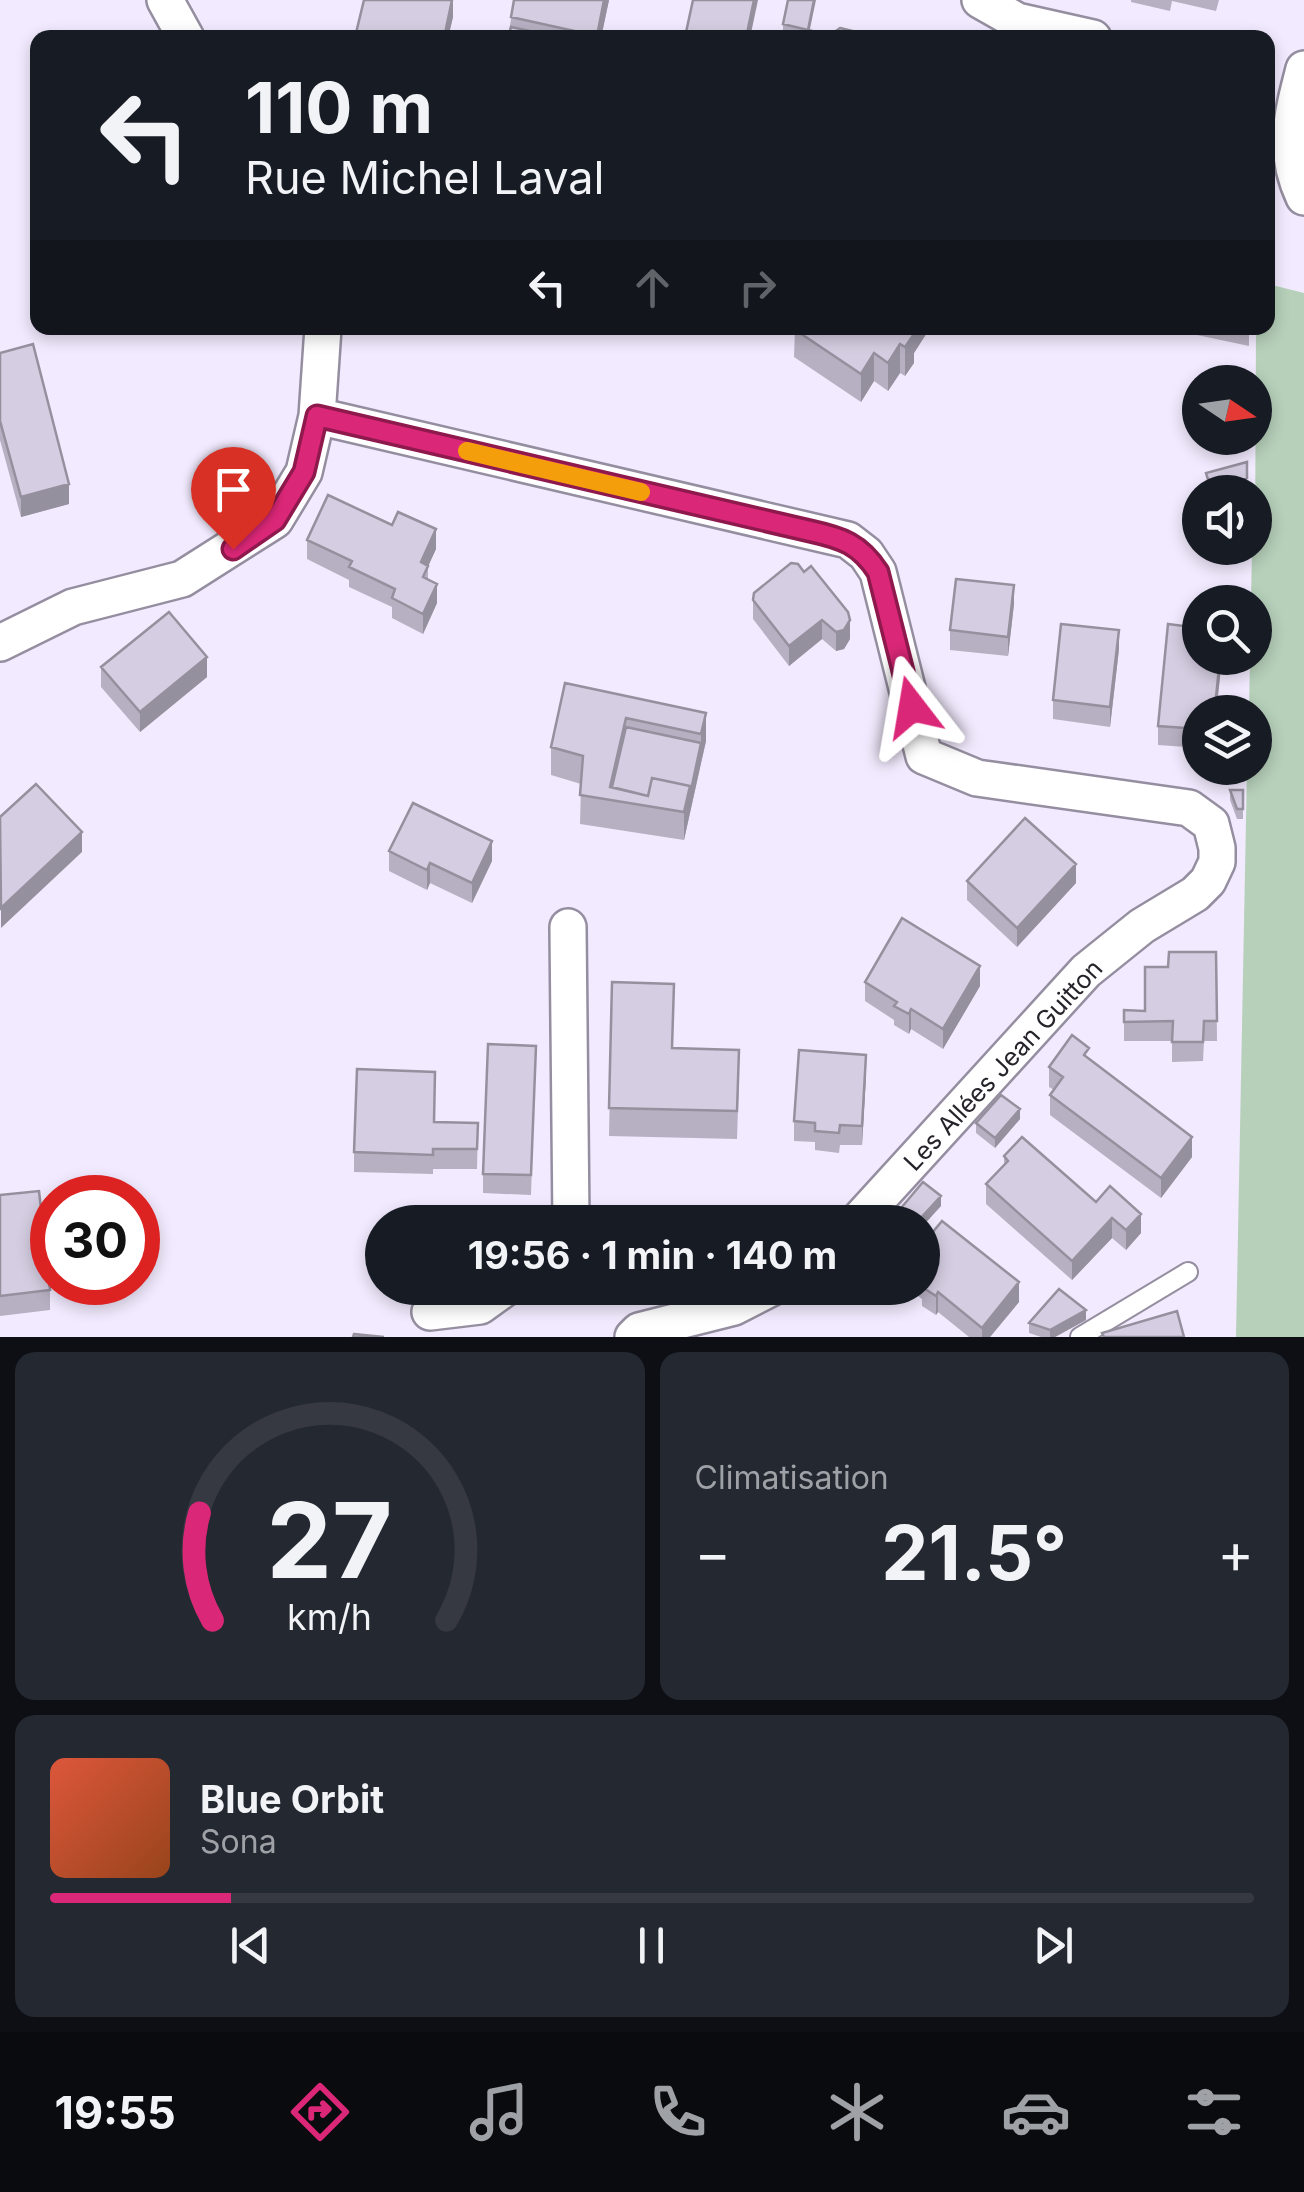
<!DOCTYPE html>
<html lang="fr">
<head>
<meta charset="utf-8">
<style>
	body { margin:0; font-family:Inter,sans-serif; background:#242831; color:#f1f3f6; height:100vh; display:flex; flex-direction:column; font-size:38px; white-space:nowrap }
	* { box-sizing:border-box; margin:0 }
	p { font-size:32px; color:#9ea1a6 }
	.icon { flex:none; width:55px; height:55px; fill:none; stroke:currentColor; stroke-width:2; stroke-linecap:round; stroke-linejoin:round }
	.map { position:relative; height:1337px; overflow:hidden }
	.details { display:flex; flex-direction:column; gap:15px; padding:15px; background:#0d0f14; flex:1 }
	.details>* { flex:none }
	.top-card { position:absolute; left:30px; top:30px; width:1245px; height:305px; border-radius:20px; box-shadow:0 5px 15px #0003; background:#171b24; color:#f1f3f6; overflow:hidden }
	.needle { width:65px; rotate:103deg }
	.tools { position:absolute; left:1182px; top:365px; display:grid; gap:20px }
	.tools a { display:grid; place-items:center; width:90px; height:90px; border-radius:50%; background:#171b24; box-shadow:0 5px 15px #0003; font-size:50px }
	.speed { position:absolute; left:30px; top:1175px; display:flex; gap:20px; font-size:50px; font-weight:700; text-align:center }
	.speed>* { display:grid; place-content:center; width:130px; height:130px; border-radius:50%; background:#171b24; box-shadow:0 5px 15px #0003; line-height:1 }
	.speed .limit { border:15px solid #d22; background:#fff; color:#111 }
	.pin { position:absolute; display:grid; place-items:center; width:85px; height:85px; color:#fff; margin:-102px -42px; border-radius:50% 50% 50% 0; rotate:-45deg; box-shadow:0 0 10px #0007 }
	.pin .icon { rotate:45deg }
	.me { position:absolute; width:110px; margin:-55px; rotate:346deg; stroke-linejoin:round; filter:drop-shadow(0 0 8px #0008) }
	.turn { display:flex; align-items:center; gap:35px; height:210px; padding:0 50px; font-size:45px }
	.turn .icon { width:130px; height:130px; stroke-width:2.5 }
	.turn b { display:block; font-size:70px; line-height:85px }
	.lanes { display:flex; align-items:center; height:95px; padding:0 50px; background:#0003; justify-content:center; gap:50px; direction:ltr }
	.lanes .off { opacity:.35 }
	.big { font-size:75px; font-weight:700; line-height:1.1 }
	.details .tile { flex:1; display:flex; flex-direction:column; justify-content:center; gap:15px; min-width:0; padding:0 35px; border-radius:20px; background:#242831 }
	.details .dial { align-items:center; gap:0 }
	.dial svg { height:260px; overflow:visible; fill:none; stroke:#363941; stroke-width:7; stroke-linecap:round; text-anchor:middle }
	.dial text { fill:#f1f3f6; stroke:none }
	.song { display:flex; align-items:center; gap:30px }
	.cover { width:120px; height:120px; border-radius:15px; background:linear-gradient(135deg,hsl(10 70% 55%),hsl(20 70% 35%)) }
	.played { height:10px; border-radius:5px; background:linear-gradient(90deg,#db2777 15%,#363941 15%) }
	.keys { display:flex; justify-content:space-around; direction:ltr }
	.heat { display:flex; justify-content:space-between; align-items:center; font-size:55px; direction:ltr }
	.details .tiles { flex:1; display:grid; gap:15px; grid-template-columns:1fr 1fr }
	.tile:last-child { grid-column:span 2 }
	.trip { position:absolute; left:365px; top:1205px; width:575px; height:100px; border-radius:50px; background:#171b24; box-shadow:0 5px 15px #0003; font-weight:700; line-height:100px; text-align:center }
	.menu { display:flex; height:160px; justify-content:space-around; align-items:center; background:#090b0e; color:#9ea1a6 }
	.menu .icon { width:70px; height:70px }
	.menu .on { color:#db2777 }
	.menu b { font-size:45px; color:#f1f3f6 }
	.map>svg:first-child { display:block }
	.green { fill:#b6d0ba }
	.lines { fill:none; stroke-linecap:round; stroke-linejoin:round }
	.service-casing { stroke:#958ea0; stroke-width:22 }
	.minor-casing { stroke:#958ea0; stroke-width:40 }
	.service { stroke:#fff; stroke-width:18 }
	.minor { stroke:#fff; stroke-width:35 }
	.wall { fill:#b7b0c2 }
	.shaded-wall { fill:#95909e }
	.building { fill:#d5cde1; stroke:#95909e; stroke-width:2.5 }
	.route-casing { stroke:#8e194d; stroke-width:25 }
	.route { stroke:#db2777; stroke-width:18 }
	.slow { stroke:#f59e0b; stroke-width:18 }
	.labels { text-anchor:middle; stroke-width:8; stroke-linejoin:round; paint-order:stroke }
	.street-label { font-size:25px; fill:#26232a; stroke:#fff }
</style>
</head>
<body>
<div class="map">
<svg width="1304" height="1337" viewBox="0 0 1304 1337">
	<rect width="100%" height="100%" fill="#f2eafe"/>
	<path class="green" d="M1268,284L1304,293V1337H1236L1247,768H1255V712H1249L1250,658H1255V602H1251L1252,548H1255L1256,328H1268Z"/>
	<g class="lines">
		<g class="service-casing">
			<path id="service" d="M1080,1337L1188,1272"/>
		</g>
		<g class="minor-casing">
			<path id="minor" d="M165,0L186,38
				M980,0L1017,21L1093,38
				M1304,69C1292,115 1282,151 1304,197
				M317,416L848,540L866,554L878,572L924,756L977,778L1189,808L1211,824L1217,848V862L1208,881L1195,894L1142,926L1086,971L857,1222
				M0,643L73,607L182,579L275,520L304,472L317,416L323,328
				M568,927L571,1222
				M430,1312L480,1306L505,1288
				M633,1337L639,1331L734,1307L771,1288"/>
		</g>
		<use href="#service" class="service"/>
		<use href="#minor" class="minor"/>
	</g>
	<path class="wall" d="M514,0H609L601,38H508Z
		M1131,0H1219L1216,11L1172,1L1170,11L1131,2Z
		M453,17L448,38H356V33Z
		M783,24L829,35L860,38H798L783,34Z
		M795,328H930L914,353V363L905,376L900,373L888,391L874,381L861,402L794,357Z
		M1164,328H1249V346Z
		M0,353L69,504L21,517L0,440Z
		M307,540L436,549L428,566V579L437,603L423,634L392,618V607L349,587V580L307,559Z
		M791,563L850,639L844,649L836,651L822,639L789,666L753,619V600Z
		M1014,604L1008,656L950,650V630Z
		M1119,649L1110,727L1053,719V700Z
		M1200,658H1222L1217,707L1200,712V748L1158,745V726Z
		M101,667L207,677L140,732L101,687Z
		M565,683L706,713V741L684,840L580,824L581,784L551,775V747Z
		M1210,768H1243V770L1210,769Z
		M1230,790H1243V819H1237L1230,800Z
		M389,851L492,861L472,903L430,883L427,890L389,871Z
		M967,881L1076,883L1017,947L967,900Z
		M1216,952L1217,1041H1204L1203,1061L1172,1062V1041H1124V1010L1145,1011L1168,967Z
		M612,982L673,1048L739,1078L737,1139L609,1136Z
		M865,982L980,986L943,1049L911,1029L909,1034L894,1025V1020L865,1001Z
		M536,1046L531,1195L483,1193V1174Z
		M1089,1059L1192,1157L1161,1198L1050,1115V1095L1054,1090L1049,1087V1067Z
		M866,1075L862,1145H840L839,1153L815,1150V1142L794,1141V1121Z
		M1020,1119L995,1148L976,1133V1123Z
		M435,1122L478,1123L477,1169H433V1174L354,1172V1152Z
		M1004,1156L1096,1202L1141,1233L1126,1250L1112,1238L1072,1280L986,1204V1184L1004,1165Z
		M0,1195L50,1290V1310L0,1316Z
		M941,1206L922,1222H906L901,1218V1208Z
		M922,1245L1019,1302L990,1337H969L938,1312L936,1315L922,1306V1299L908,1288H922Z
		M1086,1320L1055,1337H1041L1029,1333V1323Z"/>
	<path class="shaded-wall" d="M453,0V17L448,38H444Z
		M604,0H609L601,38H597Z
		M754,0H758L750,38H746Z
		M814,0H816L808,38V30Z
		M912,328H930L914,353V363L905,376V347Z
		M900,344V373L888,391V363Z
		M874,353V381L861,402V374Z
		M1247,478V488L1233,492H1211V489Z
		M69,484V504L21,517V497Z
		M436,529V549L421,582V562Z
		M437,584V603L423,634V614Z
		M1014,585V604L1008,656V637Z
		M822,620V639L789,666V646Z
		M850,620V639L844,649L836,651V632Z
		M1119,630V649L1110,727V707Z
		M207,657V677L140,732V712Z
		M1220,658H1222L1216,712H1215Z
		M706,713V741L701,763V734Z
		M701,743V763L684,840V812Z
		M82,832V852L1,928V908Z
		M492,841V861L472,903V883Z
		M430,863V883L427,890V870Z
		M1076,864V883L1017,947V928Z
		M980,966V986L943,1049V1029Z
		M911,1009V1029L909,1034V1014Z
		M866,1055V1075L862,1145V1126Z
		M1020,1109V1119L995,1148V1138Z
		M1192,1137V1157L1161,1198V1178Z
		M941,1196V1206L922,1227V1222H918Z
		M1141,1214V1233L1126,1250V1230Z
		M1112,1218V1238L1072,1280V1261Z
		M1019,1282V1302L990,1337H982V1328Z
		M938,1292V1312L936,1315V1296Z
		M1086,1310V1320L1055,1337H1050V1330Z"/>
	<path class="building" d="M364,0H452L444,38H378L356,33Z
		M514,0H604L597,36L511,17Z
		M693,0H754L746,38L685,37Z
		M788,0H814L808,30L783,24Z
		M511,27L553,36V38H508Z
		M840,28L857,32L860,38H826Z
		M808,30L829,35L826,38H821L807,35Z
		M795,328H912L909,331L914,334L905,347L900,344L888,363L874,353L861,374L794,329Z
		M33,344L69,484L21,497L0,421V353Z
		M1247,462V478L1211,489L1206,473Z
		M328,495L392,525L398,512L436,529L421,562L428,566L423,577L437,584L423,614L392,598L395,589L349,567L352,561L307,540Z
		M791,563L798,564L804,572L811,566L848,612L850,620L844,630L836,632L822,620L789,646L753,600L754,593Z
		M956,579L1014,585L1008,637L950,630Z
		M169,612L207,657L140,712L101,667Z
		M1061,624L1119,630L1110,707L1053,700Z
		M1168,624L1200,628V658H1220L1215,707L1243,708V712H1200V729L1158,726Z
		M565,683L706,713L701,734L626,718L610,787L648,796L652,778L690,786L684,812L580,795L583,756L551,747Z
		M626,727L701,743L690,795V786L652,778L648,796L612,787Z
		M36,784L82,832L1,908L0,817Z
		M1230,790H1243V809H1237Z
		M413,803L492,841L472,883L430,863L427,870L389,851Z
		M1025,818L1076,864L1017,928L967,881Z
		M902,918L980,966L943,1029L911,1009L909,1014L894,1006L897,1002L865,982Z
		M1169,952H1216L1217,1021H1204L1203,1042H1172L1173,1021L1124,1022V1010L1145,1011V967H1168Z
		M612,982L674,984L672,1048L739,1050L737,1111L609,1108Z
		M1072,1035L1089,1048L1084,1055L1192,1137L1161,1178L1050,1095L1063,1077L1049,1067Z
		M488,1044L536,1046L531,1175L483,1174Z
		M799,1050L866,1055L862,1126L840,1125L839,1133L815,1131V1123L794,1121Z
		M357,1069L435,1072L434,1122L478,1123L477,1149H433V1155L354,1152Z
		M1001,1095L1020,1109L995,1138L976,1123Z
		M1022,1137L1096,1202L1110,1186L1141,1214L1126,1230L1112,1218L1072,1261L986,1184L1008,1161L1004,1156Z
		M923,1182L941,1196L917,1222L901,1208Z
		M39,1191L50,1290L0,1296V1195Z
		M942,1221L1019,1282L982,1328L938,1292L936,1296L922,1287L926,1282L922,1280V1245Z
		M1059,1289L1086,1310L1050,1330L1029,1323Z
		M1177,1311L1184,1337H1104L1102,1333Z
		M354,1334L384,1337H353Z"/>
	<g class="lines">
		<g class="route-casing">
			<path id="route" d="M233,549L275,520L304,472L317,416L810,531C842,538 860,544 878,572L912,707"/>
		</g>
		<use href="#route" class="route"/>
		<path class="slow" d="M467,451L641,492"/>
	</g>
	<g class="labels">
		<g class="street-label">
			<text transform="translate(1003 1065) rotate(-47)" y="9">Les Allées Jean Guitton</text>
		</g>
	</g>
</svg>
<div class="tools">
<a><svg class="needle" viewBox="-14 -14 28 28"><path d="M0-13l5 13h-10z" fill="#e53935"/><path d="M0 13l5-13h-10z" fill="#9ea1a6"/></svg></a>
<a><svg class="icon" aria-label="sound" viewBox="0 0 24 24"><path d="M4 9h4l5-4v14l-5-4H4zM17 9q2 3 0 6"/></svg></a>
<a><svg class="icon" aria-label="search" viewBox="0 0 24 24"><circle cx="10" cy="10" r="6"/><path d="M15 15l6 6"/></svg></a>
<a><svg class="icon" aria-label="layers" viewBox="0 0 24 24"><path d="M12 4l9 5-9 5-9-5zM3 14l9 5 9-5"/></svg></a>
</div>
<div class="speed"><div class="limit">30</div></div>
<div class="pin" style="left:233px;top:549px;background:#d93025"><svg class="icon" aria-label="arrive" viewBox="0 0 24 24"><path d="M6 21V4h12l-3 4 3 4H6"/></svg></div>
<svg class="me" style="left:912px;top:707px" viewBox="-20 -20 40 40"><path d="M0-17L14 15 0 8-14 15z" fill="#db2777" stroke="#fff" stroke-width="4"/></svg>
<div class="trip">19:56 · 1 min · 140 m</div>
<div class="top-card">
<div class="turn"><svg class="icon" aria-label="left" viewBox="0 0 24 24"><path d="M17 20v-9H6M10 6l-5 5 5 5"/></svg><div><b>110 m</b>Rue Michel Laval</div></div>
<div class="lanes"><svg class="icon" aria-label="left" viewBox="0 0 24 24"><path d="M17 20v-9H6M10 6l-5 5 5 5"/></svg><svg class="icon off" aria-label="ahead" viewBox="0 0 24 24"><path d="M12 20V5M6 11l6-6 6 6"/></svg><svg class="icon off" aria-label="right" viewBox="0 0 24 24"><path d="M7 20v-9h11M14 6l5 5-5 5"/></svg></div>
</div>
</div>
<section class="details">
<div class="tiles">
<div class="tile dial"><svg viewBox="0 0 100 80">
<path d="M14 69A42 42 0 1 1 86 69"/>
<path d="M14 69A42 42 0 0 1 10 36" stroke="#db2777"/>
<text x="50" y="56" font-size="32" font-weight="700">27</text>
<text x="50" y="72" font-size="11">km/h</text>
</svg></div>
<div class="tile"><p>Climatisation</p>
<div class="heat"><a>−</a><b class="big">21.5°</b><a>+</a></div>
</div>
<div class="tile">
<div class="song"><i class="cover"></i><div><b>Blue Orbit</b><p>Sona</p></div></div>
<div class="played"></div>
<div class="keys"><svg class="icon" aria-label="previous" viewBox="0 0 24 24"><path d="M18 5L8 12l10 7zM5 5v14"/></svg><svg class="icon" aria-label="pause" viewBox="0 0 24 24"><path d="M8 5v14M16 5v14"/></svg><svg class="icon" aria-label="next" viewBox="0 0 24 24"><path d="M6 5l10 7-10 7zM19 5v14"/></svg></div>
</div>
</div>
</section>
<nav class="menu">
<b>19:55</b>
<svg class="icon on" aria-label="directions" viewBox="0 0 24 24"><path d="M12 3l9 9-9 9-9-9zM9 14v-3h6M13 9l2 2-2 2"/></svg>
<svg class="icon" aria-label="music" viewBox="0 0 24 24"><path d="M9 18V5l10-2v13"/><circle cx="6" cy="18" r="3"/><circle cx="16" cy="16" r="3"/></svg>
<svg class="icon" aria-label="phone" viewBox="0 0 24 24"><path d="M5 4h4l2 5-3 2q2 4 5 5l2-3 5 2v4C11 20 4 13 5 4z"/></svg>
<svg class="icon" aria-label="climate" viewBox="0 0 24 24"><path d="M12 3v18M4 7l16 10M4 17L20 7"/></svg>
<svg class="icon" aria-label="car" viewBox="0 0 24 24"><path d="M5 17H2v-5l4-1 3-4h7l3 4 3 1v5h-3M9 17h6M6 11h13"/><circle cx="7" cy="17" r="2"/><circle cx="17" cy="17" r="2"/></svg>
<svg class="icon" aria-label="filters" viewBox="0 0 24 24"><path d="M4 7h16M4 17h16"/><circle cx="9" cy="7" r="2"/><circle cx="15" cy="17" r="2"/></svg>
</nav>
</body>
</html>
